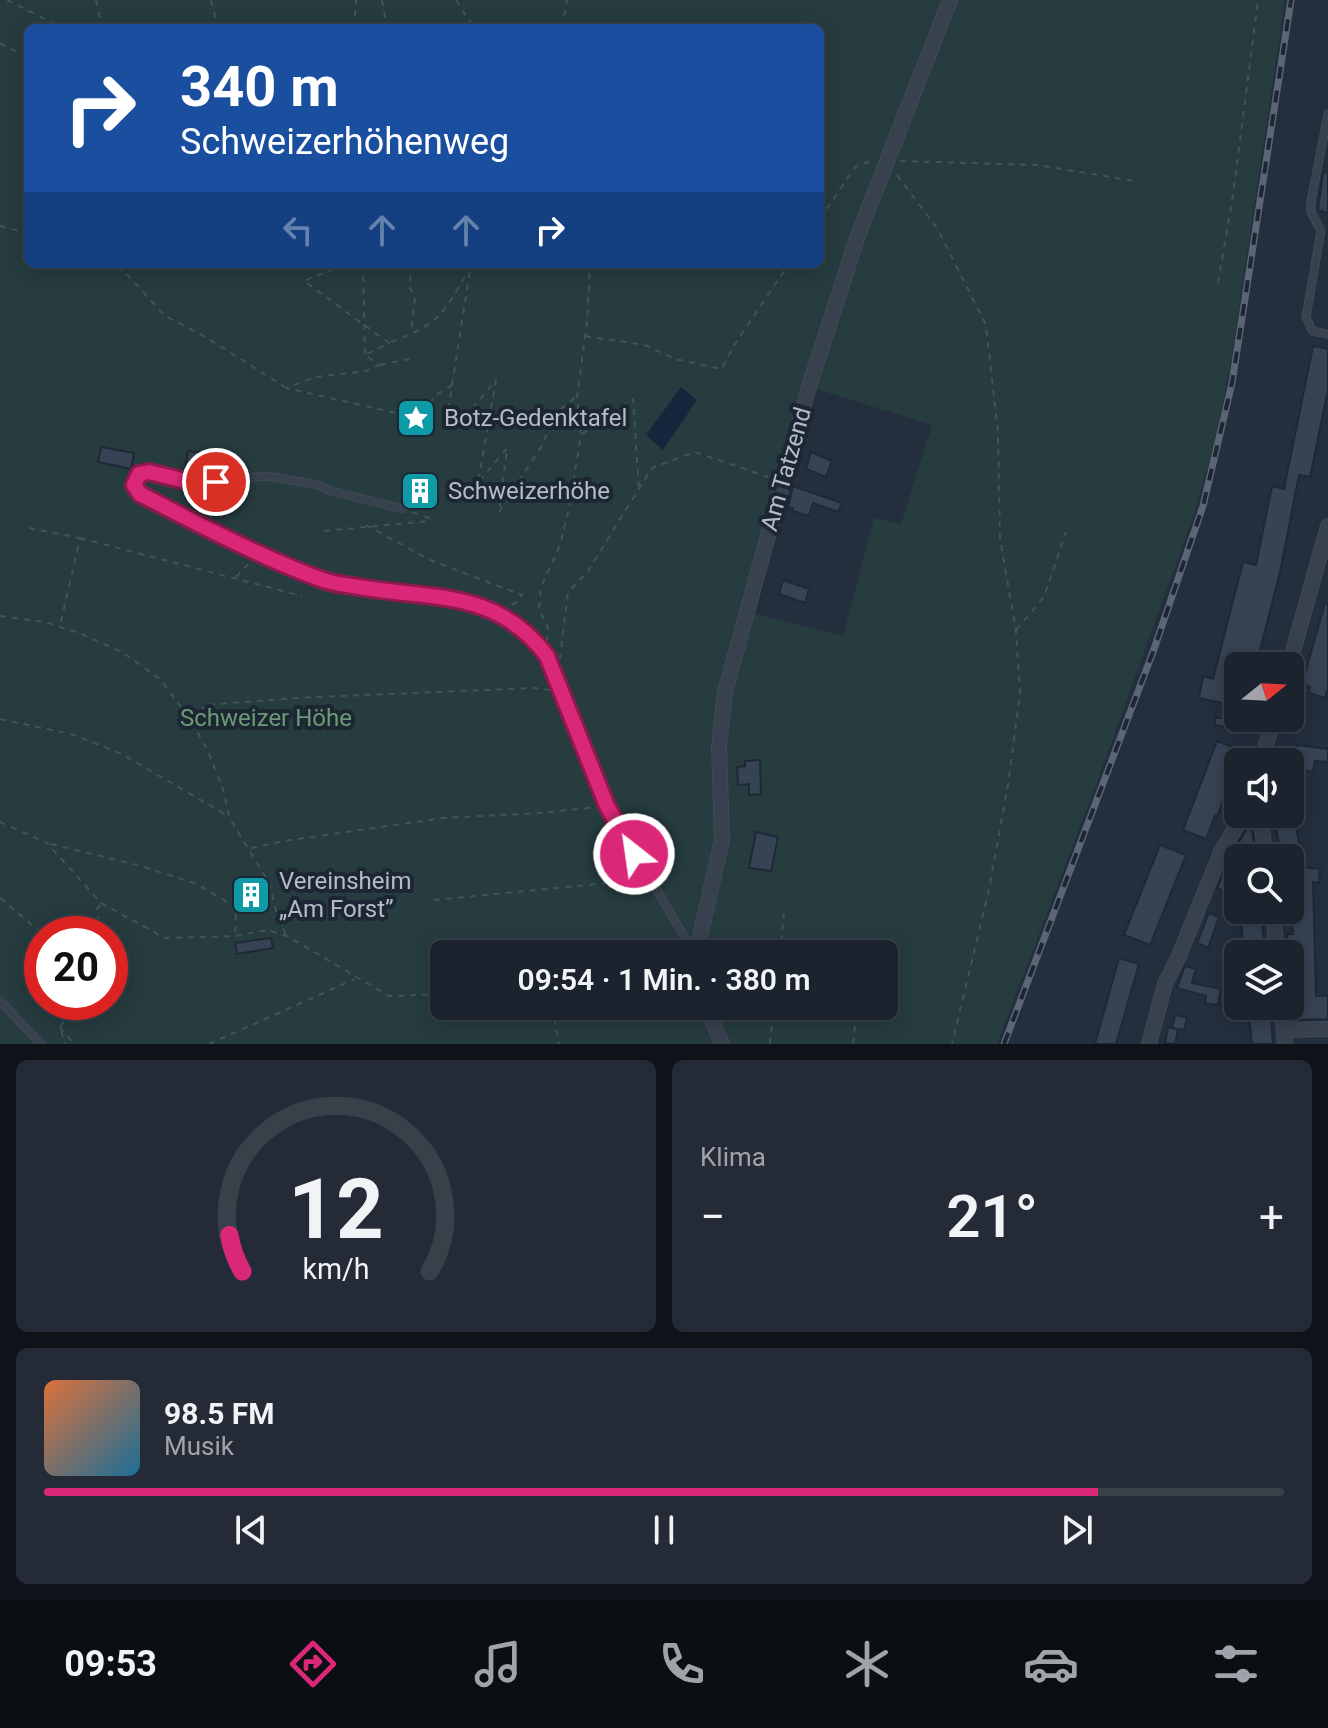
<!DOCTYPE html>
<html lang="de">
<head>
<meta charset="utf-8">
<style>
	body { margin:0; font-family:Roboto,sans-serif; background:#242b36; color:#f1f3f6; height:100vh; display:flex; flex-direction:column; font-size:30px; white-space:nowrap }
	* { box-sizing:border-box; margin:0 }
	p { font-size:26px; color:#a0a4aa }
	.icon { flex:none; width:44px; height:44px; fill:none; stroke:currentColor; stroke-width:2; stroke-linecap:round; stroke-linejoin:round }
	.map { position:relative; height:1044px; overflow:hidden }
	.side { display:flex; flex-direction:column; gap:16px; padding:16px; background:#0f1319; flex:1 }
	.side>* { flex:none }
	.guide { position:absolute; left:24px; top:24px; width:800px; height:244px; border-radius:12px; box-shadow:0 4px 20px #0003,0 0 0 2px #39404a; background:#1a4fa0; color:#fff; overflow:hidden }
	.needle { width:52px; rotate:72deg }
	.controls { position:absolute; left:1224px; top:652px; display:grid; gap:16px }
	.controls a { display:grid; place-items:center; width:80px; height:80px; border-radius:12px; background:#1b232e; box-shadow:0 4px 20px #0003,0 0 0 2px #39404a; font-size:40px }
	.speed { position:absolute; left:24px; top:916px; display:flex; gap:16px; font-size:40px; font-weight:700; text-align:center }
	.speed>* { display:grid; place-content:center; width:104px; height:104px; border-radius:50%; background:#1b232e; box-shadow:0 4px 20px #0003,0 0 0 2px #39404a; line-height:1 }
	.speed .limit { border:12px solid #d22; background:#fff; color:#111 }
	.pin { position:absolute; display:grid; place-items:center; width:68px; height:68px; color:#fff; margin:-34px; border:4px solid #fff; border-radius:50%; box-shadow:0 2px 8px #0007 }
	.me { position:absolute; width:88px; margin:-44px; rotate:330deg; stroke-linejoin:round; filter:drop-shadow(0 0 6px #0008) }
	.turn { display:flex; align-items:center; gap:28px; height:168px; padding:0 24px; font-size:36px }
	.turn .icon { width:104px; height:104px; stroke-width:2.5 }
	.turn b { display:block; font-size:56px; line-height:68px }
	.lanes { display:flex; align-items:center; height:76px; padding:0 24px; background:#0003; justify-content:center; gap:40px; direction:ltr }
	.lanes .off { opacity:.35 }
	.big { font-size:60px; font-weight:600; line-height:1.1 }
	.side .widget { flex:1; display:flex; flex-direction:column; justify-content:center; gap:12px; min-width:0; padding:0 28px; border-radius:12px; background:#242b36 }
	.side .dial { align-items:center; gap:0 }
	.dial svg { height:208px; overflow:visible; fill:none; stroke:#39404a; stroke-width:7; stroke-linecap:round; text-anchor:middle }
	.dial text { fill:#f1f3f6; stroke:none }
	.song { display:flex; align-items:center; gap:24px }
	.cover { width:96px; height:96px; border-radius:12px; background:linear-gradient(135deg,hsl(20 70% 55%),hsl(200 70% 35%)) }
	.played { height:8px; border-radius:4px; background:linear-gradient(90deg,#db2777 85%,#39404a 85%) }
	.keys { display:flex; justify-content:space-around; direction:ltr }
	.heat { display:flex; justify-content:space-between; align-items:center; font-size:44px; direction:ltr }
	.side .tiles { flex:1; display:grid; gap:16px; grid-template-columns:1fr 1fr }
	.widget:last-child { grid-column:span 2 }
	.trip { position:absolute; left:430px; top:940px; width:468px; height:80px; border-radius:12px; background:#1b232e; box-shadow:0 4px 20px #0003,0 0 0 2px #39404a; font-weight:600; line-height:80px; text-align:center }
	.tabs { display:flex; height:128px; justify-content:space-around; align-items:center; background:#0b0e12; color:#a0a4aa }
	.tabs .icon { width:56px; height:56px }
	.tabs .on { color:#db2777 }
	.tabs b { font-size:36px; color:#f1f3f6 }
	.map>svg:first-child { display:block }
	.green { fill:#263c3f; fill-rule:evenodd }
	.water { fill:#17263c }
	.building { fill:#364354; stroke:#1f2835; stroke-width:2 }
	.lines { fill:none; stroke-linecap:round; stroke-linejoin:round }
	.service-casing { stroke:#414a57; stroke-width:9 }
	.minor-casing { stroke:#414a57; stroke-width:16 }
	.path { stroke:#3f5557; stroke-width:2; stroke-dasharray:6 6; stroke-linecap:butt }
	.service { stroke:#38414e; stroke-width:7 }
	.minor { stroke:#38414e; stroke-width:14 }
	.rail-casing { stroke:#5a6575; stroke-width:7 }
	.rail { stroke:#1d2633; stroke-width:4; stroke-dasharray:12; stroke-linecap:butt }
	.route-casing { stroke:#8e194d; stroke-width:20 }
	.route { stroke:#db2777; stroke-width:14 }
	.labels { text-anchor:middle; stroke-width:8; stroke-linejoin:round; paint-order:stroke }
	.poi-label { font-size:24px; fill:#b4bcc9; stroke:#1d2633; text-anchor:start }
	.street-label { font-size:24px; fill:#b4bcc9; stroke:#1d2633 }
	.park-label { font-size:24px; fill:#6b9a76; stroke:#1d2633 }
</style>
</head>
<body>
<div class="map">
<svg width="1328" height="1044" viewBox="0 0 1328 1044">
	<rect width="100%" height="100%" fill="#242f3e"/>
	<path class="green" d="M0,0H946L931,32L853,238L805,385L721,693L715,745L725,748L730,694L752,613L843,636L874,518L901,524L932,425L813,388C855,257 897,125 954,0H1285L1231,361L1214,444L1194,514L1096,785L997,1044H0ZM28,28H820V264H28ZM42,934H110V1002H42ZM444,954H884V1006H444Z"/>
	<path class="water" d="M681,387L697,400L663,450L646,435Z"/>
	<path class="building" d="M1323,172L1328,173V213L1318,210Z
		M1313,346L1328,349V390L1310,477L1299,475L1280,572L1256,666H1238L1232,705L1199,698L1203,676L1213,679L1243,562L1256,565L1272,486L1284,489Z
		M101,447L134,453L131,469L98,462Z
		M188,451L212,455L208,475L194,476L184,474Z
		M811,452L832,461L826,477L806,469Z
		M404,476L437,477L436,505L403,502Z
		M793,486L842,503L838,512L813,503L809,516L793,511V508L788,507Z
		M783,580L809,589L805,603L779,594Z
		M1325,603H1328V688L1325,698L1309,693L1310,687L1302,684Z
		M1215,718H1254L1253,730L1215,725Z
		M1217,741L1240,750V754L1217,817L1215,816L1206,839L1183,830Z
		M1297,745L1328,749V762L1315,761L1313,772L1290,768V758L1295,757Z
		M760,760L761,794L749,795V784L738,785L737,767L745,766V761Z
		M1273,814H1293L1304,867L1320,869L1319,883L1313,882L1316,996H1328V1019L1293,1020L1287,934H1293L1290,907V858H1282Z
		M1251,822L1256,858H1238V870L1228,896H1224L1225,892L1217,888L1224,871H1227L1231,855Z
		M756,832L778,837L771,871L749,868Z
		M1160,845L1186,855L1150,945L1124,935Z
		M243,880L269,895L259,911L234,895Z
		M1240,910H1260L1266,954H1244Z
		M1209,913L1219,917L1208,948L1197,943Z
		M271,938L273,948L237,954L235,943Z
		M1119,958L1139,964L1116,1044H1095Z
		M1185,966L1196,969L1192,983L1221,989L1218,1005L1205,1003L1206,996L1177,988Z
		M1248,1006H1270L1273,1044H1252Z
		M1175,1015L1187,1018L1184,1030L1172,1028Z
		M1168,1027L1178,1029L1175,1044L1165,1043Z"/>
	<g class="lines">
		<g class="service-casing">
			<path id="service" d="M1328,114L1311,201V212L1321,231L1306,317L1312,331L1328,334
				M403,509L330,491L319,485L267,476L194,483L149,472L139,474L134,485L140,494C200,525 260,557 323,580C334,584 347,585 359,587C433,599 498,590 547,656L607,806L687,941L690,954
				M0,1001L41,1044"/>
		</g>
		<g class="minor-casing">
			<path id="minor" d="M1289,666L1328,526
				M1261,762L1274,718
				M1260,814L1266,858
				M1273,910L1277,954
				M696,954L722,840L719,747L725,692L809,387L857,238L950,0
				M706,1006L722,1044
				M1282,1006L1285,1044
				M1284,1030L1328,1029
				M1149,1044L1165,984L1178,958L1222,850L1244,814"/>
		</g>
		<path class="path" d="M7,0L63,28
			M96,0L102,28
			M211,0L218,28
			M382,0L387,28
			M456,0L474,28
			M354,28L356,0
			M562,28L567,0
			M0,43L28,58
			M900,161L1038,165L1134,181
			M897,175L937,228L986,325L998,432L1000,539L1016,631L1020,693L1008,785L989,889L952,1044
			M820,219L855,167L874,160
			M0,226L28,233
			M105,264L125,272L165,316L204,336L285,387
			M345,264L304,281L389,343L365,355L379,365L366,371L315,377L286,388L418,418L436,395L452,385L446,429L467,415L496,380L478,483L507,448L499,512L541,447L556,413L577,396
			M363,264L365,355
			M407,264L411,275L409,286L415,297L411,333
			M1218,283L1233,195L1258,0
			M585,336L645,345L675,359L722,369L733,347L789,264
			M391,342C439,324 443,315 468,271
			M380,365L414,358
			M452,385L471,264
			M582,434L633,399L639,490
			M366,525L430,560L522,595L519,601L507,607
			M29,528L80,538L60,626
			M324,531L429,521V518L412,512
			M80,538L302,596
			M236,577L251,561
			M0,616L45,622L79,633L122,652L160,679L190,719L208,751L223,789L229,817L269,883L277,914L286,935
			M1016,630L1044,597L1066,532
			M547,642L548,628L539,609L541,587L560,545L569,508L581,435L577,396L587,324L590,264
			M560,659L568,592L586,574L652,468L695,452L768,477
			M0,719L71,734L122,754L228,816
			M190,719L207,705L292,698L534,688L550,690
			M0,822L47,843L101,903L165,938L235,936L268,930L287,936L389,996L444,994
			M51,844L141,866L197,884L236,907L235,935
			M251,848L284,841L443,818L541,813L598,807
			M0,898L43,934
			M434,900L639,880
			M100,934L97,909L101,904
			M780,954L784,913
			M552,1006L559,1044
			M60,1026L84,1002
			M60,1027L74,1044
			M61,1031L66,1044
			M209,1044L355,979
			M770,1044L774,1006
			M853,1044L857,1006"/>
		<use href="#service" class="service"/>
		<use href="#minor" class="minor"/>
		<g class="rail-casing">
			<path id="rail" d="M1004,1044L1153,652L1203,506L1232,383L1291,0"/>
		</g>
		<use href="#rail" class="rail"/>
	</g>
	<g class="lines">
		<g class="route-casing">
			<path id="route" d="M216,482L194,483L149,472L139,474L134,485L140,494C200,525 260,557 323,580C334,584 347,585 359,587C433,600 497,589 547,656L607,806L634,854"/>
		</g>
		<use href="#route" class="route"/>
	</g>
	<defs>
		<g id="sight-square" transform="scale(2)"><rect x="-9" y="-9" width="18" height="18" rx="4" fill="#0f9aa8" stroke="#1d2633"/><path d="M0-6L1.8-2.2L6-1.7L2.9 1.2L3.7 5.4L0 3.3L-3.7 5.4L-2.9 1.2L-6-1.7L-1.8-2.2Z" fill="#fff"/></g>
		<g id="building-square" transform="scale(2)"><rect x="-9" y="-9" width="18" height="18" rx="4" fill="#0f9aa8" stroke="#1d2633"/><path d="M-4-6H4V6H1V3H-1V6H-4ZM-2.5-4.3h1.7v1.8h-1.7ZM.8-4.3h1.7v1.8H.8ZM-2.5-1h1.7V.8h-1.7ZM.8-1h1.7V.8H.8Z" fill="#fff"/></g>
	</defs>
	<g fill-rule="evenodd">
		<use href="#sight-square" x="416" y="418"/>
		<use href="#building-square" x="420" y="491"/>
		<use href="#building-square" x="251" y="895"/>
	</g>
	<g class="labels">
		<g class="poi-label">
			<text x="444" y="426">Botz-Gedenktafel</text>
			<text x="448" y="499">Schweizerhöhe</text>
			<text x="279" y="889">Vereinsheim<tspan x="279" dy="28">„Am Forst”</tspan></text>
		</g>
		<g class="street-label">
			<text transform="translate(786 469) rotate(-74)" y="8">Am Tatzend</text>
		</g>
		<g class="park-label">
			<text x="266" y="726">Schweizer Höhe</text>
		</g>
	</g>
</svg>
<div class="controls">
<a><svg class="needle" viewBox="-14 -14 28 28"><path d="M0-13l5 13h-10z" fill="#e53935"/><path d="M0 13l5-13h-10z" fill="#a0a4aa"/></svg></a>
<a><svg class="icon" aria-label="sound" viewBox="0 0 24 24"><path d="M4 9h4l5-4v14l-5-4H4zM17 9q2 3 0 6"/></svg></a>
<a><svg class="icon" aria-label="search" viewBox="0 0 24 24"><circle cx="10" cy="10" r="6"/><path d="M15 15l6 6"/></svg></a>
<a><svg class="icon" aria-label="layers" viewBox="0 0 24 24"><path d="M12 4l9 5-9 5-9-5zM3 14l9 5 9-5"/></svg></a>
</div>
<div class="speed"><div class="limit">20</div></div>
<div class="pin" style="left:216px;top:482px;background:#d93025"><svg class="icon" aria-label="arrive" viewBox="0 0 24 24"><path d="M6 21V4h12l-3 4 3 4H6"/></svg></div>
<svg class="me" style="left:634px;top:854px" viewBox="-20 -20 40 40"><circle r="17" fill="#db2777" stroke="#fff" stroke-width="3"/><path d="M0-11L8 9 0 5-8 9z" fill="#fff"/></svg>
<div class="trip">09:54 · 1 Min. · 380 m</div>
<div class="guide">
<div class="turn"><svg class="icon" aria-label="right" viewBox="0 0 24 24"><path d="M7 20v-9h11M14 6l5 5-5 5"/></svg><div><b>340 m</b>Schweizerhöhenweg</div></div>
<div class="lanes"><svg class="icon off" aria-label="left" viewBox="0 0 24 24"><path d="M17 20v-9H6M10 6l-5 5 5 5"/></svg><svg class="icon off" aria-label="ahead" viewBox="0 0 24 24"><path d="M12 20V5M6 11l6-6 6 6"/></svg><svg class="icon off" aria-label="ahead" viewBox="0 0 24 24"><path d="M12 20V5M6 11l6-6 6 6"/></svg><svg class="icon" aria-label="right" viewBox="0 0 24 24"><path d="M7 20v-9h11M14 6l5 5-5 5"/></svg></div>
</div>
</div>
<section class="side">
<div class="tiles">
<div class="widget dial"><svg viewBox="0 0 100 80">
<path d="M14 69A42 42 0 1 1 86 69"/>
<path d="M14 69A42 42 0 0 1 9 55" stroke="#db2777"/>
<text x="50" y="56" font-size="32" font-weight="700">12</text>
<text x="50" y="72" font-size="11">km/h</text>
</svg></div>
<div class="widget"><p>Klima</p>
<div class="heat"><a>−</a><b class="big">21°</b><a>+</a></div>
</div>
<div class="widget">
<div class="song"><i class="cover"></i><div><b>98.5 FM</b><p>Musik</p></div></div>
<div class="played"></div>
<div class="keys"><svg class="icon" aria-label="previous" viewBox="0 0 24 24"><path d="M18 5L8 12l10 7zM5 5v14"/></svg><svg class="icon" aria-label="pause" viewBox="0 0 24 24"><path d="M8 5v14M16 5v14"/></svg><svg class="icon" aria-label="next" viewBox="0 0 24 24"><path d="M6 5l10 7-10 7zM19 5v14"/></svg></div>
</div>
</div>
</section>
<nav class="tabs">
<b>09:53</b>
<svg class="icon on" aria-label="directions" viewBox="0 0 24 24"><path d="M12 3l9 9-9 9-9-9zM9 14v-3h6M13 9l2 2-2 2"/></svg>
<svg class="icon" aria-label="music" viewBox="0 0 24 24"><path d="M9 18V5l10-2v13"/><circle cx="6" cy="18" r="3"/><circle cx="16" cy="16" r="3"/></svg>
<svg class="icon" aria-label="phone" viewBox="0 0 24 24"><path d="M5 4h4l2 5-3 2q2 4 5 5l2-3 5 2v4C11 20 4 13 5 4z"/></svg>
<svg class="icon" aria-label="climate" viewBox="0 0 24 24"><path d="M12 3v18M4 7l16 10M4 17L20 7"/></svg>
<svg class="icon" aria-label="car" viewBox="0 0 24 24"><path d="M5 17H2v-5l4-1 3-4h7l3 4 3 1v5h-3M9 17h6M6 11h13"/><circle cx="7" cy="17" r="2"/><circle cx="17" cy="17" r="2"/></svg>
<svg class="icon" aria-label="filters" viewBox="0 0 24 24"><path d="M4 7h16M4 17h16"/><circle cx="9" cy="7" r="2"/><circle cx="15" cy="17" r="2"/></svg>
</nav>
</body>
</html>
